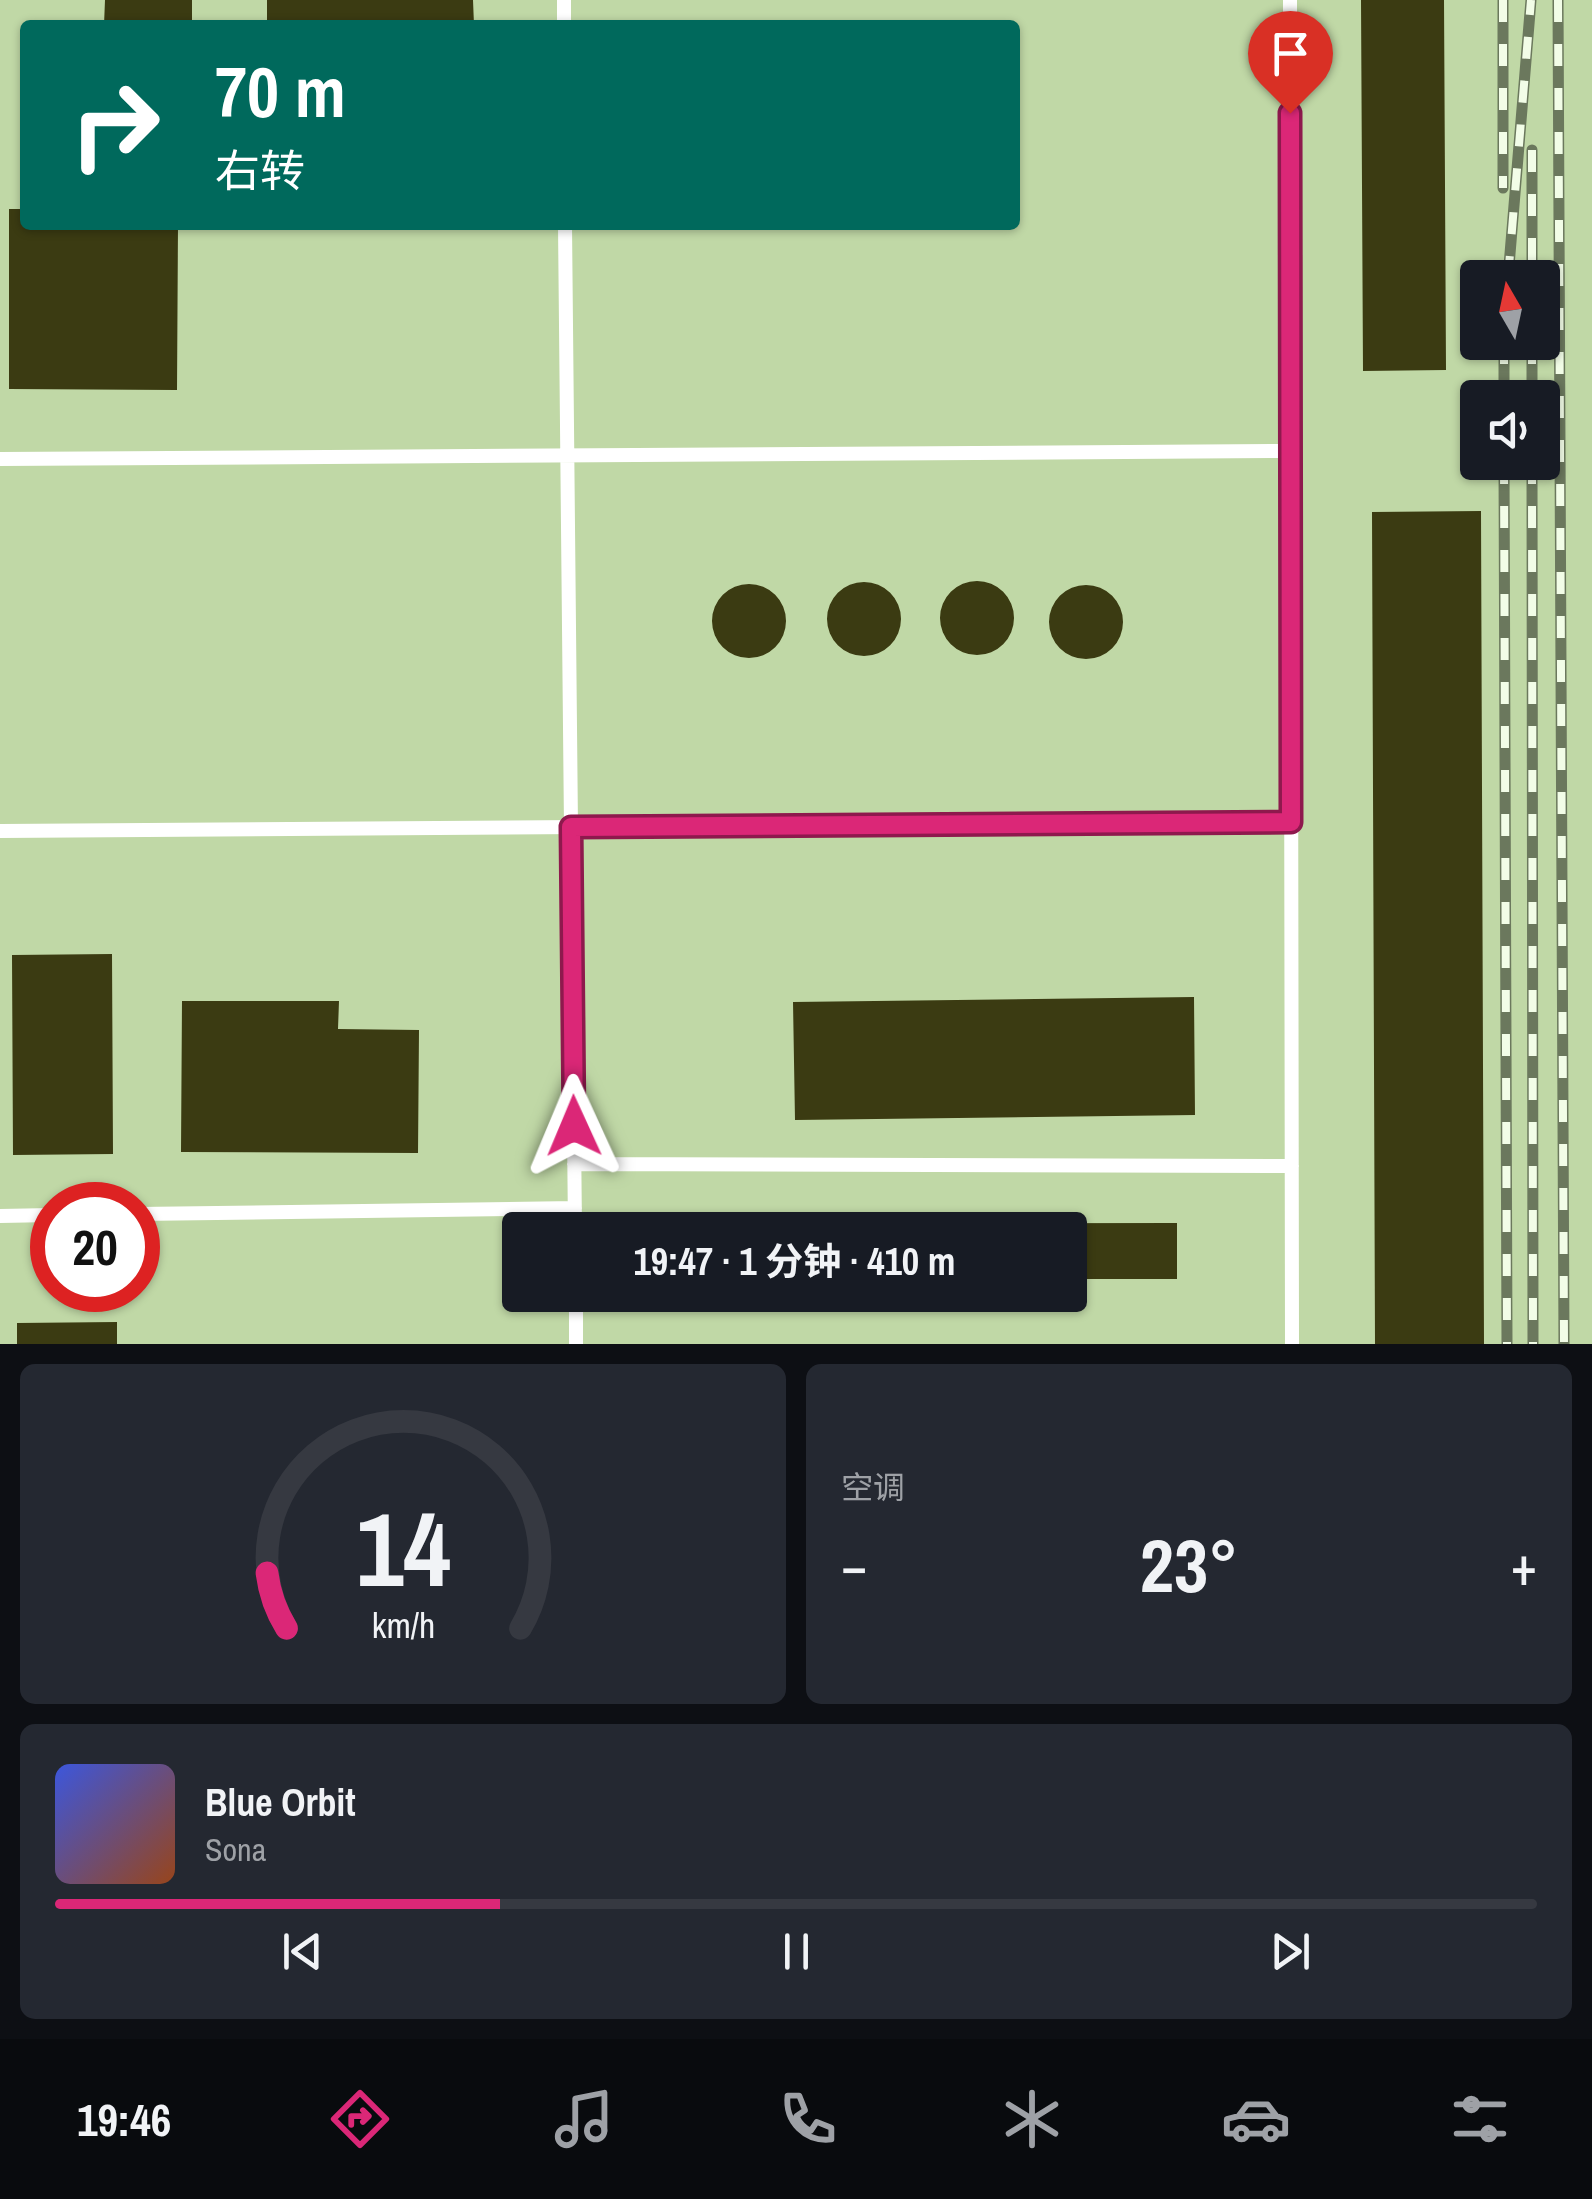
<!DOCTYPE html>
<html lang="zh">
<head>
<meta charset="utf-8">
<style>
	body { margin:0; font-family:"Archivo Narrow","Noto Sans SC",sans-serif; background:#242831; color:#f1f3f6; height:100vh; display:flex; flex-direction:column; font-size:38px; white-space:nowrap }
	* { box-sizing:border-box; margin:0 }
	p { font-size:32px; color:#9ea1a6 }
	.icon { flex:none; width:55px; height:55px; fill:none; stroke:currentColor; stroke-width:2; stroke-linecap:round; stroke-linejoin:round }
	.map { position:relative; height:1344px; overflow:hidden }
	.details { display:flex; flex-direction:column; gap:20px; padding:20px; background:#0d0f14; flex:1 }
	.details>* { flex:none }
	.banner { position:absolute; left:20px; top:20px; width:1000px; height:210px; border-radius:10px; box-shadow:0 2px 8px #0004; background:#00695c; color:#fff; overflow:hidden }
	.needle { width:65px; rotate:351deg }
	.tools { position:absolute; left:1460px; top:260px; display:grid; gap:20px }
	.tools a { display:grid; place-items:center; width:100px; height:100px; border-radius:10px; background:#171b24; box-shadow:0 2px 8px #0004; font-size:50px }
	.speed { position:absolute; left:30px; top:1182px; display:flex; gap:20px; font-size:50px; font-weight:700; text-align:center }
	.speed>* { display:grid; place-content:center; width:130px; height:130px; border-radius:50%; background:#171b24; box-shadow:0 2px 8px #0004; line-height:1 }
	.speed .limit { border:15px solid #d22; background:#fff; color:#111 }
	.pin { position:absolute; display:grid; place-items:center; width:85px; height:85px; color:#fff; margin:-102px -42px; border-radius:50% 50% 50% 0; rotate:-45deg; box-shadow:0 0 10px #0007 }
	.pin .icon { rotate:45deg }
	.me { position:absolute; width:110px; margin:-55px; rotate:359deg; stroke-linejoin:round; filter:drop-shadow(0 0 8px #0008) }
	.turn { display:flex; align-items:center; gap:35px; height:210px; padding:0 30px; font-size:45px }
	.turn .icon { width:130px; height:130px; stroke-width:2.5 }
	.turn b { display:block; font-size:70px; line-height:85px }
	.big { font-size:75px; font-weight:700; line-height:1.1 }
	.details .tile { flex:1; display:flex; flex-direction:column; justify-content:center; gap:15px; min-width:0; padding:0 35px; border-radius:15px; background:#242831 }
	.details .dial { align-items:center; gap:0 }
	.dial svg { height:260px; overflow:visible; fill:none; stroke:#363941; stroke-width:7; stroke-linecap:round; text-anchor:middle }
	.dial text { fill:#f1f3f6; stroke:none }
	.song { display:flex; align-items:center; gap:30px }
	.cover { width:120px; height:120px; border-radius:15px; background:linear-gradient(135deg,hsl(230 70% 55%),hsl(20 70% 35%)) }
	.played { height:10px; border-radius:5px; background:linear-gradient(90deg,#db2777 30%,#363941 30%) }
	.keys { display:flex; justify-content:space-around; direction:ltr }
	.heat { display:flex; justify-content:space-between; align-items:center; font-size:55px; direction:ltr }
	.details .tiles { flex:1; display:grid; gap:20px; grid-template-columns:1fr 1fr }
	.tile:last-child { grid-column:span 2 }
	.trip { position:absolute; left:502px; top:1212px; width:585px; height:100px; border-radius:10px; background:#171b24; box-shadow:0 2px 8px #0004; font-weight:700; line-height:100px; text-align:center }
	.dock { display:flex; height:160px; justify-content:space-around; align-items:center; background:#090b0e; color:#9ea1a6 }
	.dock .icon { width:70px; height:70px }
	.dock .selected { color:#db2777 }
	.dock b { font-size:45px; color:#f1f3f6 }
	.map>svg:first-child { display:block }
	.built { fill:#c0d8a6; fill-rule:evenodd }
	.building { fill:#3b3b12 }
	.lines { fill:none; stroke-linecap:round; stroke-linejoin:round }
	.service { stroke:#fff; stroke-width:14 }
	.rail-casing { stroke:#6b785d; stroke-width:11 }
	.rail { stroke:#f2fde7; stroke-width:8; stroke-dasharray:22; stroke-linecap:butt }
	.route-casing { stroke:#8e194d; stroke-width:25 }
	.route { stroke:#db2777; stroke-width:18 }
</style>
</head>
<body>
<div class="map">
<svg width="1592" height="1344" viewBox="0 0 1592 1344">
	<rect width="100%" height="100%" fill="#cbe0b5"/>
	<path class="built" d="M0,0H1592V1344H0ZM25,25H1015V225H25ZM1478,278H1542V342H1478ZM1478,398H1542V462H1478ZM52,1205H138V1290H52ZM520,1230H1070V1295H520Z"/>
	<path class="building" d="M105,0H192V25H104Z
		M267,0H473L474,25H267Z
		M1361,0H1444L1446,370L1363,371Z
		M9,209H25V225H178L177,390L9,389Z
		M1481,511L1484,1344H1375L1372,512Z
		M940 618a37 37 0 1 1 74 0a37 37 0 1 1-74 0Z
		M827 619a37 37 0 1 1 74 0a37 37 0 1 1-74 0Z
		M712 621a37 37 0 1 1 74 0a37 37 0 1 1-74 0Z
		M1049 622a37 37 0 1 1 74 0a37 37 0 1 1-74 0Z
		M112,954L113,1154L13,1155L12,955Z
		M1194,997L1195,1115L795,1120L793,1002Z
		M182,1001H339L338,1029L419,1030L418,1153L181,1152Z
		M1177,1223V1279H1070V1230H663V1224Z
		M117,1322V1344H17V1323Z"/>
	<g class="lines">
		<path class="service" d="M564,0V25
			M1290,0L1292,1344
			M565,225L575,1230
			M0,459L1290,451
			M0,831L1291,822
			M574,1164L1292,1166
			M138,1214L575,1208
			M0,1216L52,1215
			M576,1295V1344"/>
		<g class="rail-casing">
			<path id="rail" d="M1503,0V188
				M1558,0L1564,1344
				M1532,150V278
				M1508,278L1531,0
				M1504,342V398
				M1532,342V398
				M1504,462L1507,1344
				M1532,462L1533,1344"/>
		</g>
		<use href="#rail" class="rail"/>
	</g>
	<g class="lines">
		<g class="route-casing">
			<path id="route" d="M574,1126L571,827L1291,822L1290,113"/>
		</g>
		<use href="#route" class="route"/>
	</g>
</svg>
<div class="tools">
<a><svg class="needle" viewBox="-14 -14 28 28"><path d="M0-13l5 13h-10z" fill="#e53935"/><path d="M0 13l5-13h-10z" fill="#9ea1a6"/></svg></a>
<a><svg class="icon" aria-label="sound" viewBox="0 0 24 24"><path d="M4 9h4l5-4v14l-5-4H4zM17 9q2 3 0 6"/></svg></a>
</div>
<div class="speed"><div class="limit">20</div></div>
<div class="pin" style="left:1290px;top:113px;background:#d93025"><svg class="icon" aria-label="arrive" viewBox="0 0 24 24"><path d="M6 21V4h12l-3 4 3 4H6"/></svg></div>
<svg class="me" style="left:574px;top:1126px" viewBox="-20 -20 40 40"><path d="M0-17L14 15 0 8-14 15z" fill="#db2777" stroke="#fff" stroke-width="4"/></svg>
<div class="trip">19:47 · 1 分钟 · 410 m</div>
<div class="banner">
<div class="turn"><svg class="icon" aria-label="right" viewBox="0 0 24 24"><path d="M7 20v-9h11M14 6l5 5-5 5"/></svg><div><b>70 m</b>右转</div></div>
</div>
</div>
<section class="details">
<div class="tiles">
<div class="tile dial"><svg viewBox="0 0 100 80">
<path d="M14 69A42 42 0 1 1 86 69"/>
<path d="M14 69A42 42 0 0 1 8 52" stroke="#db2777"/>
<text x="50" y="56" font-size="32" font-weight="700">14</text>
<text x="50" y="72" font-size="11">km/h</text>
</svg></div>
<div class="tile"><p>空调</p>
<div class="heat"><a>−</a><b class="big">23°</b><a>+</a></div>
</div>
<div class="tile">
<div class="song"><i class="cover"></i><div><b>Blue Orbit</b><p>Sona</p></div></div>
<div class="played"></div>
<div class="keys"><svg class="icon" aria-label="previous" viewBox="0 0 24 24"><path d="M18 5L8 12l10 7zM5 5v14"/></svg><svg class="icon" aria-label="pause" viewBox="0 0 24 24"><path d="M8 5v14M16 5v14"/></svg><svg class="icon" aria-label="next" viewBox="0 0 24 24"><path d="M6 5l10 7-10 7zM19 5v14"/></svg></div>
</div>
</div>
</section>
<nav class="dock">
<b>19:46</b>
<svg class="icon selected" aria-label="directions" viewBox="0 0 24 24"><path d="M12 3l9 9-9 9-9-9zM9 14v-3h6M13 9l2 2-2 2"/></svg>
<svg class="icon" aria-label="music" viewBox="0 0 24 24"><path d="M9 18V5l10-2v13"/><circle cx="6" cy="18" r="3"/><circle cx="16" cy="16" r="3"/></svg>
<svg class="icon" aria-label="phone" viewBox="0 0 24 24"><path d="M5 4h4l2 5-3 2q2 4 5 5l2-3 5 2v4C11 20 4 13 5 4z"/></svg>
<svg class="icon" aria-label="climate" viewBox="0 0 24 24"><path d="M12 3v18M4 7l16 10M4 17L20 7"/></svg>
<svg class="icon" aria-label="car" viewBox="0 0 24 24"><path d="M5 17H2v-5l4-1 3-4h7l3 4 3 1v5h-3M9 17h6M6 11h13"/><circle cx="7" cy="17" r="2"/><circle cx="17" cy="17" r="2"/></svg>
<svg class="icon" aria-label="filters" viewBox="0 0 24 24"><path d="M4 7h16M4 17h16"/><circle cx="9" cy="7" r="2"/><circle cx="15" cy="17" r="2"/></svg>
</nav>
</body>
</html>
